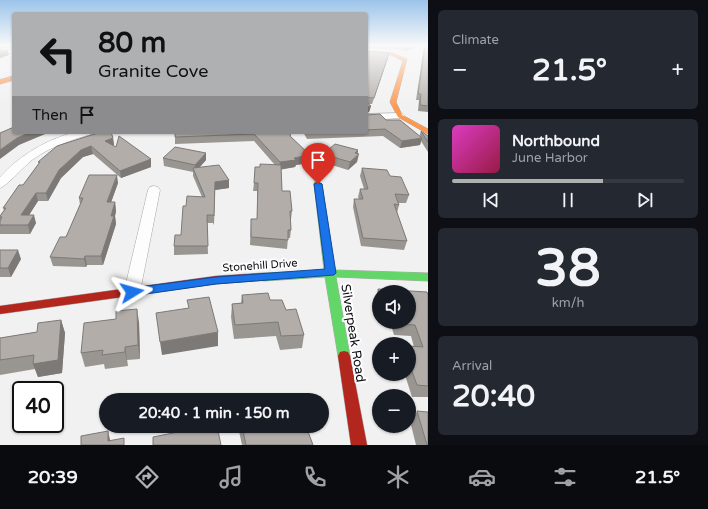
<!DOCTYPE html>
<html lang="en">
<head>
<meta charset="utf-8">
<style>
	body { margin:0; font-family:"Varela Round",sans-serif; background:#242831; color:#f1f3f6; height:100vh; display:flex; flex-direction:column; font-size:15px; white-space:nowrap }
	* { box-sizing:border-box; margin:0 }
	p { font-size:13px; color:#9ea1a6 }
	.icon { flex:none; width:22px; height:22px; fill:none; stroke:currentColor; stroke-width:2; stroke-linecap:round; stroke-linejoin:round }
	.map { position:relative; flex:1; overflow:hidden }
	.panel { display:flex; flex-direction:column; gap:10px; padding:10px; background:#0d0f14; width:280px }
	.panel>* { flex:none }
	.guide { position:absolute; left:12px; top:12px; width:356px; height:122px; border-radius:4px; box-shadow:0 1px 3px #0004; background:#afb0b2; color:#111; overflow:hidden }
	.buttons { position:absolute; left:372px; top:285px; display:grid; gap:8px }
	.buttons a { display:grid; place-items:center; width:44px; height:44px; border-radius:50%; background:#171b24; box-shadow:0 1px 3px #0004; font-size:20px }
	.speed { position:absolute; left:12px; top:381px; display:flex; gap:8px; font-size:20px; font-weight:700; text-align:center }
	.speed>* { display:grid; place-content:center; width:52px; height:52px; border-radius:50%; background:#171b24; box-shadow:0 1px 3px #0004; line-height:1 }
	.speed .limit { border:2px solid #111; border-radius:6px; background:#fff; color:#111 }
	.pin { position:absolute; display:grid; place-items:center; width:34px; height:34px; color:#fff; margin:-41px -17px; border-radius:50% 50% 50% 0; rotate:-45deg; box-shadow:0 0 4px #0007 }
	.pin .icon { rotate:45deg }
	.me { position:absolute; width:44px; margin:-22px; rotate:82deg; stroke-linejoin:round; filter:drop-shadow(0 0 3px #0008) }
	.turn { display:flex; align-items:center; gap:14px; height:84px; padding:0 20px; font-size:18px }
	.turn .icon { width:52px; height:52px; stroke-width:2.5 }
	.turn b { display:block; font-size:28px; line-height:34px }
	.then { display:flex; align-items:center; height:38px; padding:0 20px; background:#0003; gap:8px; font-size:15px }
	.big { font-size:30px; font-weight:700; line-height:1.1 }
	.panel .widget { flex:1; display:flex; flex-direction:column; justify-content:center; gap:6px; min-width:0; padding:0 14px; border-radius:6px; background:#242831 }
	.panel .dial { align-items:center; gap:0 }
	.dial b { font-size:52px; line-height:1 }
	.song { display:flex; align-items:center; gap:12px }
	.cover { width:48px; height:48px; border-radius:6px; background:linear-gradient(135deg,hsl(310 70% 55%),hsl(340 70% 35%)) }
	.played { height:4px; border-radius:2px; background:linear-gradient(90deg,#afb0b2 65%,#363941 65%) }
	.keys { display:flex; justify-content:space-around; direction:ltr }
	.heat { display:flex; justify-content:space-between; align-items:center; font-size:22px; direction:ltr }
	.trip { position:absolute; left:99px; top:393px; width:230px; height:40px; border-radius:20px; background:#171b24; box-shadow:0 1px 3px #0004; font-weight:700; line-height:40px; text-align:center }
	.menu { display:flex; height:64px; justify-content:space-around; align-items:center; background:#090b0e; color:#9ea1a6 }
	.menu .icon { width:28px; height:28px }
	.menu .active { color:#afb0b2 }
	.menu b { font-size:18px; color:#f1f3f6 }
	main { display:flex; flex:1; min-height:0 }
	.map>svg:first-child { display:block }
	.lines { fill:none; stroke-linecap:round; stroke-linejoin:round }
	.street-casing { stroke:#a8a8a9; stroke-width:1 }
	.fast-casing { stroke:#a8a8a9; stroke-width:1 }
	.slow-casing { stroke:#a8a8a9; stroke-width:1 }
	.jam-casing { stroke:#a8a8a9; stroke-width:1 }
	.street { fill:#fdfdfd; fill-rule:evenodd }
	.fast { fill:#63d668; fill-rule:evenodd }
	.slow { fill:#ff974d; fill-rule:evenodd }
	.jam { fill:#b3261e; fill-rule:evenodd }
	.wall { fill:#999591 }
	.shaded-wall { fill:#7d7976 }
	.building { fill:#b2ada9; stroke:#7d7976 }
	.route { fill:#1a73e8; stroke:#114b97 }
	.labels { text-anchor:middle; stroke-width:4; stroke-linejoin:round; paint-order:stroke }
	.street-label { font-size:11px; fill:#0f0f10; stroke:#fdfdff }
	.near-street-label { font-size:13px; fill:#0f0f10; stroke:#fdfdff }
</style>
</head>
<body>
<main>
<div class="map">
<svg width="428" height="445" viewBox="0 0 428 445">
	<rect width="100%" height="100%" fill="#f1f1f2"/>
	<g class="lines">
		<g class="street-casing">
			<path id="street" d="M0,49L14,50V54L0,53Z
				M400,113L403,114L405,116L403,118L366,120V114Z
				M76,132H93L92,134C70,140 50,147 32,160C24,166 7,186 0,188V177C20,155 47,139 76,132Z
				M154,186L158,187L160,190L140,292L138,296L132,298L126,296L124,292L148,190L150,187Z"/>
		</g>
		<g class="fast-casing">
			<path id="fast" d="M315,182H318L322,184L335,270L428,273V281L336,277L350,356L348,360L344,361L340,360L338,356L325,277L264,281L260,280L259,277L260,274L264,273L324,270L314,184Z"/>
		</g>
		<g class="slow-casing">
			<path id="slow" d="M366,51L392,53L407,59L396,102L402,115L428,129V134L398,117L390,102L403,61L391,55L367,53Z
				M14,76V80L0,84V80Z"/>
		</g>
		<g class="jam-casing">
			<path id="jam" d="M264,273L268,274L269,277L268,280L216,284L0,314V306L216,276Z
				M344,351L348,352L350,356L367,445H351L338,356L340,352Z"/>
		</g>
		<use href="#street" class="street"/>
		<use href="#fast" class="fast"/>
		<use href="#slow" class="slow"/>
		<use href="#jam" class="jam"/>
	</g>
	<path class="wall" d="M0,46H14V48H0Z
		M366,46H417L406,51L391,48V49L366,48Z
		M424,46H428V112L418,111L419,100H416Z
		M366,51H367L389,53L388,58L372,104H368L371,106L369,112L366,113V115L386,120L419,137L421,131L428,136V152L421,141L420,145L400,148L383,136L307,139L303,132H366Z
		M175,132H291L290,136L310,155L309,163L296,165L295,167L281,169L282,191L292,211L291,219H290L291,230L290,238H288L287,249L250,245L251,219H257V191H253L254,183L260,167L275,165L254,141L175,144Z
		M113,138L114,145L113,146L151,167L121,178L93,154L83,157L61,178L48,201H38L29,215L36,223L30,234H0V216L4,210L3,208L23,185L39,163L38,162Z
		M358,150L357,162L348,170L322,162L323,154Z
		M163,158L206,160L200,167L229,180V188L215,190L214,225L213,223H207L208,254L174,255V246L181,235L186,206L202,197L193,176V172L164,166Z
		M362,168L390,176L409,195L406,203H398L399,205L397,213L407,241L404,250L361,246L353,207L354,199H359L358,197L360,189H364L360,176Z
		M118,183L111,202H115L116,211L115,216L116,224L103,265H87L86,267L53,266L50,257L66,237L80,205L79,198Z
		M0,250L21,259L11,277H0Z
		M378,289L428,295V397H412L405,375L398,374H409V346L414,347L411,336L394,335L390,322H409L379,292V315L375,300Z
		M242,295L286,310L304,335L302,348L280,350L276,336L234,339L231,317L232,304L241,303Z
		M61,320L65,333L62,373L38,377L35,369L0,375V338L37,332Z
		M139,322L140,359L127,360L128,366L105,369L104,364L85,367L81,353Z
		M417,411L428,445H416L411,425Z
		M239,426H306L313,445H242L239,431Z"/>
	<path class="shaded-wall" d="M407,46H417L406,51Z
		M8,51L9,55L0,58V53Z
		M389,53L388,58L372,104Z
		M371,106L369,112L366,113V107Z
		M31,132H50L19,145L0,159V150L17,138Z
		M113,138L114,145L106,148L105,141Z
		M422,138L420,145L400,148L402,141Z
		M91,146L93,154L83,157L61,178L48,201L46,193L59,170L81,150Z
		M358,150L357,156L359,154L357,162L348,170L350,162L355,153Z
		M206,153V160L195,172V165Z
		M310,155L309,163L296,165L295,167L279,170L280,162L294,158Z
		M151,159V167L121,178L120,171Z
		M117,175L118,183L108,211L107,202Z
		M229,180V188L215,190L214,225L215,182Z
		M36,193L38,201L24,223L21,215Z
		M115,202L116,211L115,216L116,224L103,265L101,256L111,216Z
		M34,215L36,223L30,234L28,225Z
		M18,250L21,259L11,277L8,268Z
		M85,256L87,265L86,267L84,259Z
		M137,309L139,322L140,359L138,345Z
		M61,320L65,333L62,373L38,377L33,364Z
		M218,332V346L162,355L160,342Z
		M125,347L127,360L128,366L125,352Z
		M108,431L111,444L108,441Z"/>
	<path class="building" d="M425,46H428V106L420,105L421,94H418Z
		M0,50L8,51L0,53Z
		M366,51H367L389,53L374,98L366,97Z
		M366,102L371,106L366,107V115L380,114L386,120H400L422,138L402,141L385,129L366,130Z
		M14,127V132H31L17,138L0,150V133Z
		M421,131L428,136V142Z
		M101,132H111L113,138L105,141L116,147L119,136L151,159L120,171L91,146L81,150L59,170L46,193H36L21,215H34L28,225H0V221L2,217H0V216L6,208H3L19,185H23L40,162H38L57,146Z
		M175,132H291L290,136L310,155L294,158L296,160L280,162L254,134L175,137Z
		M335,144L358,150L355,153L359,154L350,162L323,154Z
		M175,147L206,153L195,165L163,158Z
		M260,164L281,165L282,191H290L292,211H290L291,230H288V240L251,237V219H257L258,183H254L255,167H260Z
		M219,165L229,180L215,182L214,216L213,215H207L208,246H174L175,235H181L183,206H186L187,196L205,197L193,168Z
		M362,168L387,170L390,176L401,177L409,195L395,194L399,205L394,204L407,241L363,238L354,199H363L360,189H368Z
		M89,175H117L107,202H115L111,216H114L101,256H85L84,259L50,257L60,237H66L83,198H79Z
		M0,250H18L8,268H0Z
		M378,289L427,292L428,295V386L417,385L409,363V346L423,347L415,325L398,324L397,322H409V292H379V293Z
		M268,293L270,300H282L286,310L296,309L304,335L281,336L278,322L235,325L232,304L243,303L242,295Z
		M209,297L218,332L160,342L156,313L189,308L187,300Z
		M137,309L138,345L125,347V352L102,355L103,350L81,353L84,323L116,319V311Z
		M61,320L58,360L33,364L34,355L0,360V338L37,332L38,323Z
		M417,411L428,412V445H427Z
		M177,426H217L221,445H153V437L178,432Z
		M242,426H306L313,445H246Z
		M108,431V441L124,438V445H81V436Z"/>
	<linearGradient id="sky" x2="0" y2="1"><stop stop-color="#9bc4ea"/><stop offset="0.42" stop-color="#f9f9f9"/><stop offset="1" stop-color="#f9f9f9" stop-opacity="0"/></linearGradient>
	<rect width="428" height="109" fill="url(#sky)"/>
	<path class="route" d="M318,182L322,184L336,273L334,275L216,284L132,296L128,295L127,292L128,289L132,288L216,277L325,269L314,184Z"/>
	<g class="labels">
		<g class="street-label">
			<text transform="translate(260 265) rotate(-4)" y="4">Stonehill Drive</text>
		</g>
		<g class="near-street-label">
			<text transform="translate(354 333) rotate(81)" y="5">Silverpeak Road</text>
		</g>
	</g>
</svg>
<div class="buttons">
<a><svg class="icon" aria-label="sound" viewBox="0 0 24 24"><path d="M4 9h4l5-4v14l-5-4H4zM17 9q2 3 0 6"/></svg></a>
<a>+</a>
<a>−</a>
</div>
<div class="speed"><div class="limit">40</div></div>
<div class="pin" style="left:318px;top:184px;background:#d93025"><svg class="icon" aria-label="arrive" viewBox="0 0 24 24"><path d="M6 21V4h12l-3 4 3 4H6"/></svg></div>
<svg class="me" style="left:132px;top:292px" viewBox="-20 -20 40 40"><path d="M0-17L14 15 0 8-14 15z" fill="#1a73e8" stroke="#fff" stroke-width="4"/></svg>
<div class="trip">20:40 · 1 min · 150 m</div>
<div class="guide">
<div class="turn"><svg class="icon" aria-label="left" viewBox="0 0 24 24"><path d="M17 20v-9H6M10 6l-5 5 5 5"/></svg><div><b>80 m</b>Granite Cove</div></div>
<div class="then">Then<svg class="icon" aria-label="arrive" viewBox="0 0 24 24"><path d="M6 21V4h12l-3 4 3 4H6"/></svg></div>
</div>
</div>
<section class="panel">
<div class="widget"><p>Climate</p>
<div class="heat"><a>−</a><b class="big">21.5°</b><a>+</a></div>
</div>
<div class="widget">
<div class="song"><i class="cover"></i><div><b>Northbound</b><p>June Harbor</p></div></div>
<div class="played"></div>
<div class="keys"><svg class="icon" aria-label="previous" viewBox="0 0 24 24"><path d="M18 5L8 12l10 7zM5 5v14"/></svg><svg class="icon" aria-label="pause" viewBox="0 0 24 24"><path d="M8 5v14M16 5v14"/></svg><svg class="icon" aria-label="next" viewBox="0 0 24 24"><path d="M6 5l10 7-10 7zM19 5v14"/></svg></div>
</div>
<div class="widget dial"><b>38</b><p>km/h</p></div>
<div class="widget"><p>Arrival</p><b class="big">20:40</b></div>
</section>
</main>
<nav class="menu">
<b>20:39</b>
<svg class="icon active" aria-label="directions" viewBox="0 0 24 24"><path d="M12 3l9 9-9 9-9-9zM9 14v-3h6M13 9l2 2-2 2"/></svg>
<svg class="icon" aria-label="music" viewBox="0 0 24 24"><path d="M9 18V5l10-2v13"/><circle cx="6" cy="18" r="3"/><circle cx="16" cy="16" r="3"/></svg>
<svg class="icon" aria-label="phone" viewBox="0 0 24 24"><path d="M5 4h4l2 5-3 2q2 4 5 5l2-3 5 2v4C11 20 4 13 5 4z"/></svg>
<svg class="icon" aria-label="climate" viewBox="0 0 24 24"><path d="M12 3v18M4 7l16 10M4 17L20 7"/></svg>
<svg class="icon" aria-label="car" viewBox="0 0 24 24"><path d="M5 17H2v-5l4-1 3-4h7l3 4 3 1v5h-3M9 17h6M6 11h13"/><circle cx="7" cy="17" r="2"/><circle cx="17" cy="17" r="2"/></svg>
<svg class="icon" aria-label="filters" viewBox="0 0 24 24"><path d="M4 7h16M4 17h16"/><circle cx="9" cy="7" r="2"/><circle cx="15" cy="17" r="2"/></svg>
<b>21.5°</b>
</nav>
</body>
</html>
